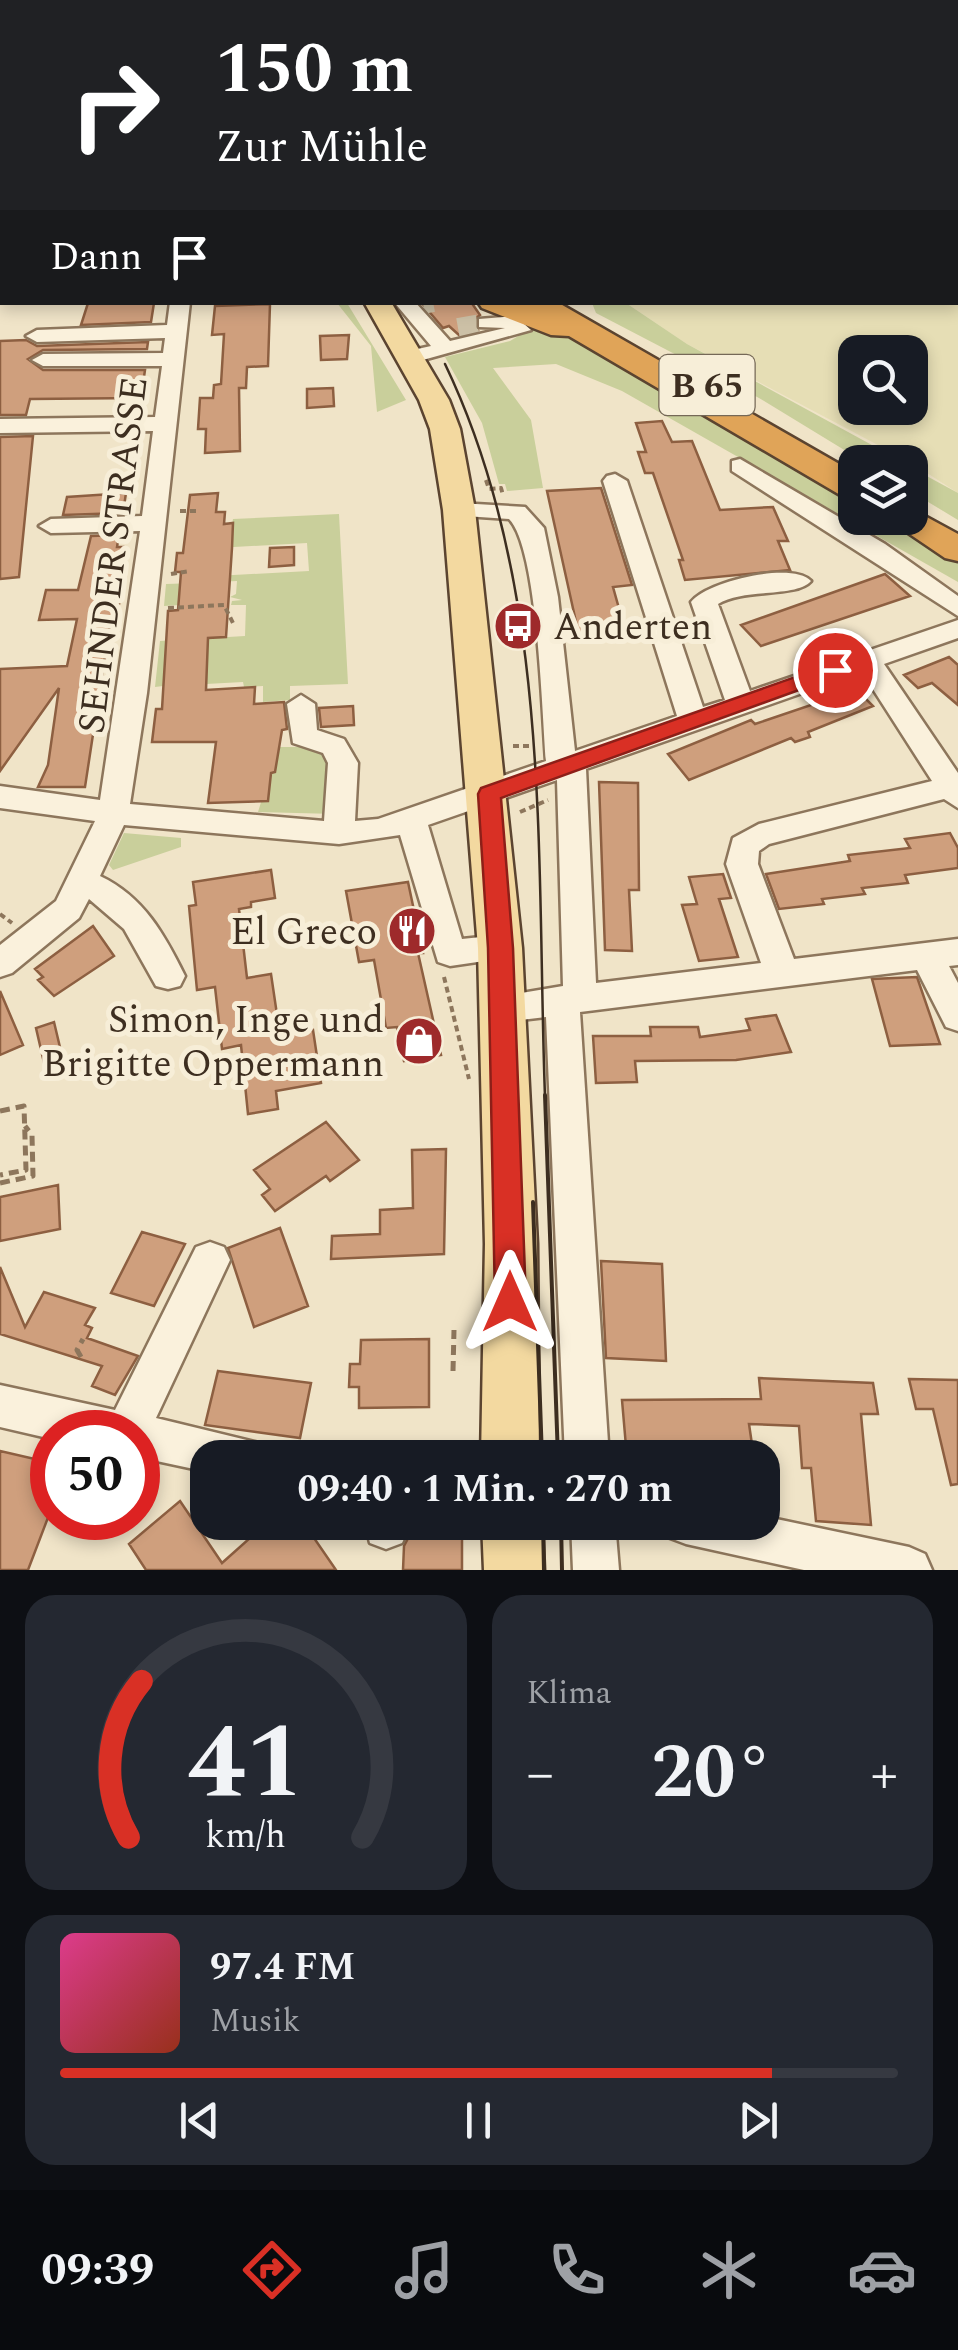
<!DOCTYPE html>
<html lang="de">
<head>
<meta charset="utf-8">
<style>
	body { margin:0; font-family:Spectral,serif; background:#242831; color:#f1f3f6; height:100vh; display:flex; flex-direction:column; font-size:38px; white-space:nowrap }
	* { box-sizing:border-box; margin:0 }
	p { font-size:32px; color:#9ea1a6 }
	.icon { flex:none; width:55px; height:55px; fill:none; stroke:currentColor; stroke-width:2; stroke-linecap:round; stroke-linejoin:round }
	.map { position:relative; height:1570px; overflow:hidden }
	.drawer { display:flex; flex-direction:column; gap:25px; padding:25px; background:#0d0f14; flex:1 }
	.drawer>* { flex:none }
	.guide { position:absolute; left:0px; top:0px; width:960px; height:305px; box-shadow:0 5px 15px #0003; background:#202124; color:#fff; overflow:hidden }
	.tools { position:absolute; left:838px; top:335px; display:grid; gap:20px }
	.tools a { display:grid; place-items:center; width:90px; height:90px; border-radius:20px; background:#171b24; box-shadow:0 5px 15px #0003; font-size:50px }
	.speed { position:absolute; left:30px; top:1410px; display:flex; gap:20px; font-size:50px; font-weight:700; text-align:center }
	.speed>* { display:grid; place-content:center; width:130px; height:130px; border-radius:50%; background:#171b24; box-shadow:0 5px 15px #0003; line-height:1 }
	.speed .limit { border:15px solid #d22; background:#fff; color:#111 }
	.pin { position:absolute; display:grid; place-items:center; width:85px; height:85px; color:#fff; margin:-42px; border:5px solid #fff; border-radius:50%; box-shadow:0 2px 10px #0007 }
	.me { position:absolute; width:110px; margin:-55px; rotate:0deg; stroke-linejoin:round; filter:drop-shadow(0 0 8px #0008) }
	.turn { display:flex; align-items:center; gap:35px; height:210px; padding:0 50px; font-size:45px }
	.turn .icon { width:130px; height:130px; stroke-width:2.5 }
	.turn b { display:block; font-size:70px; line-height:85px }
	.then { display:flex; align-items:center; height:95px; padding:0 50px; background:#0003; gap:20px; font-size:38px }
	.big { font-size:75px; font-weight:700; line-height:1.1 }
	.drawer .widget { flex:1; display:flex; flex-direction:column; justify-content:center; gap:15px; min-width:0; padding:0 35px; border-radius:30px; background:#242831 }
	.drawer .dial { align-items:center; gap:0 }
	.dial svg { height:260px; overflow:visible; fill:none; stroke:#363941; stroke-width:7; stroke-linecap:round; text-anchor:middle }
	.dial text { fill:#f1f3f6; stroke:none }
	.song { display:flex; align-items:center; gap:30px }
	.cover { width:120px; height:120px; border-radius:15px; background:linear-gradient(135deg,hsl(330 70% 55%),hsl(10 70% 35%)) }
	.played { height:10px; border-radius:5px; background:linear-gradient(90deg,#d93025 85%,#363941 85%) }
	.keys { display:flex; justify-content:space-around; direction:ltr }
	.heat { display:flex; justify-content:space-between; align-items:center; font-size:55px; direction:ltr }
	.drawer .tiles { flex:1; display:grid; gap:25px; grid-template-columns:1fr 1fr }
	.widget:last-child { grid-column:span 2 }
	.trip { position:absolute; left:190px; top:1440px; width:590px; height:100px; border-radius:30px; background:#171b24; box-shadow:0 5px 15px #0003; font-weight:700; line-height:100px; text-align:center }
	.menu { display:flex; height:160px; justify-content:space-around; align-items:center; background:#090b0e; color:#9ea1a6 }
	.menu .icon { width:70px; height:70px }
	.menu .current { color:#d93025 }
	.menu b { font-size:45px; color:#f1f3f6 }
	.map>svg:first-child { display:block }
	.farmland { fill:#e6deb5; fill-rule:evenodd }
	.green { fill:#c9cf9b }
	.building { fill:#cf9f7d; stroke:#8d5f41; stroke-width:2.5 }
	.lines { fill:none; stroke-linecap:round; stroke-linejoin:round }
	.minor-tunnel { stroke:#ccc0a6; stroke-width:20; stroke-dasharray:20 10; stroke-linecap:butt }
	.minor-casing { stroke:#8d765c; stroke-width:5 }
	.major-casing { stroke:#5b4430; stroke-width:5 }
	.highway-casing { stroke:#5b4430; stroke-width:5 }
	.path-far2 { stroke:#8d765c; stroke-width:2.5; stroke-dasharray:4 2.5; stroke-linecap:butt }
	.path-far1 { stroke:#8d765c; stroke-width:4; stroke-dasharray:6 4; stroke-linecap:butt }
	.path { stroke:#8d765c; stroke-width:5; stroke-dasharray:10 6; stroke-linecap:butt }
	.minor { fill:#faf1dc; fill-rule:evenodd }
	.major { fill:#f3d9a0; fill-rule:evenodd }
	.highway { fill:#e0a458; fill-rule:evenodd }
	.tram-far1 { stroke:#3d2e20; stroke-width:2.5 }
	.tram { stroke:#3d2e20; stroke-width:4 }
	.route { fill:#d93025; stroke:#8d1f18; stroke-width:2.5 }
	.labels { text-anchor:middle; stroke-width:10; stroke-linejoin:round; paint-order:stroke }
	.shield { fill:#f7eed8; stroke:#756857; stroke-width:2.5 }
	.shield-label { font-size:35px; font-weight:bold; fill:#3d2e20 }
	.street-label { font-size:38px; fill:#3d2e20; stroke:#f7eed8 }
	.poi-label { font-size:38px; fill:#3d2e20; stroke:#f7eed8; text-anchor:end }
</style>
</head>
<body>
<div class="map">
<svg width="958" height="1570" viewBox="0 0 958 1570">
	<rect width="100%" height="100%" fill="#f0e4c8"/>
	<path class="farmland" d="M958,48V493L910,462L687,344L626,303L958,302ZM855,352H910V408H855Z"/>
	<path class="green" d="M337,303H347L406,400L377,412L371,346Z
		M592,303H626L687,344L903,462H864L759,398L596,313Z
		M537,325L564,334L820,477L855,498V518H886L958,562V582L622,391L556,364L493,368L531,420L543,488L507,491L505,484H499L482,423L445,357L510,341Z
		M910,467L958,493V520L910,491Z
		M339,514L348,684L290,686V700L263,702V686L244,687L243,682L206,684L207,646L166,649L163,686L155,687L160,641L245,636L246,605H231L232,601L242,600L230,597L236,594L237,581L198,583L196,604L164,606L166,584L196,583L197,577L309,571L307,543L216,548L231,531L233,519Z
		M280,747H323L333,760L335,814L258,812L270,773L275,772Z
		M124,833L181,838V847L113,870L109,865Z"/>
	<path class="building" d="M421,302H471L480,315L475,319L478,330L459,335L449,326L443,328Z
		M88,303H154L151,322L81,325Z
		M270,304L268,366L247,367L246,388H239L240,451L205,453L206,429H198L200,398H213L214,385L221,384L224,334L212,335L215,306Z
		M349,335L347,359L321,360L320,336Z
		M26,340L37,346L148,342L147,349L43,350L28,359L43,370H145L141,398L30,399L26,415H0V341Z
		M333,388L334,406L307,408V389Z
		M662,421L672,442L692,441L720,510L773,507L788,541H778L790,570L685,580L679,560H683L653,473H645L638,452H646L636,423Z
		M33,436L19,577L0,579V437Z
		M601,488L632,585L613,587L627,637L580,640L547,491Z
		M126,493L123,513L63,515L67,497Z
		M218,493L216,512H225L224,524L233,523L232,548L226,637L208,638L206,690L255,687L254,704L284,702L287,729L282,730L275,772L271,773L268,801L208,803L216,742H152L156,709H162L168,611L178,610L181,572H175L177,553H183L190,495Z
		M119,535L117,547H123L113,590H122L115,623H110L85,787H38L48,765L59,688L0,771V669L67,666L77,619L39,620L46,590H78L91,536Z
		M294,547V565L269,567L270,548Z
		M885,574L910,596L761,646L741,625Z
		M949,657L958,665V705L932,683L918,688L904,675Z
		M852,685L873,706L808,732L810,737L795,742L791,738L689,780L668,754L751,720L755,724L823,701L819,697Z
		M353,706L354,725L321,727L319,708Z
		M599,782L638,783L639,890H629L632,951L605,950Z
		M950,833L958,848V868L905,875L908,883L862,888L865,894L822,899L824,904L779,909L766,874L850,861L848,855L910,848L905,839Z
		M271,870L275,898L251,902V907L239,909L247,978L271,974L280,1035L313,1030L321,1083L276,1091L278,1109L248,1114L241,1045L222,1049L215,987L197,990L189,906L196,905L193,882Z
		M723,874L731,898L719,899L738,957L699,961L682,905L697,904L689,877Z
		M408,882L423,953H418L441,1055L404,1061L397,1027L386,1028L374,960L359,962L346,891Z
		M93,926L114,956L54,996L38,980L43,977L35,969Z
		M917,977L940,1044L890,1046L872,979Z
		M0,991L23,1045L0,1055Z
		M776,1015L791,1052L736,1060L635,1061L637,1082L596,1083L593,1036H651L650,1027H698L700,1037L750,1030L746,1019Z
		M54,1022L63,1060L45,1067L36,1028Z
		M326,1122L359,1160L330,1181L326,1176L275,1211L262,1195L270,1189L254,1170Z
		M446,1149L444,1254L331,1259L332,1236L380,1234V1210L413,1208L412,1150Z
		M58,1185L60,1229L0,1241V1197Z
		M280,1228L308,1306L254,1327L228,1248Z
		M142,1232L185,1244L154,1306L111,1293Z
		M601,1261L662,1264L666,1361L606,1358Z
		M0,1267L25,1327L44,1292L95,1308L85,1325L92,1328L87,1338L138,1356L115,1395L92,1386L102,1366L0,1334Z
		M429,1339V1407L359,1408V1387H349L350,1364H360L361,1340Z
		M218,1371L311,1383L300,1438L205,1425Z
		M759,1378L873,1383L878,1414H861L871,1525L816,1521L811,1468H802L799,1426L749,1424L754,1458H627L622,1400L761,1399Z
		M909,1379L958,1380V1484L951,1485L933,1409H916Z
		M0,1451L52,1463V1507L28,1570H0Z
		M180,1501L222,1563L268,1522H303L336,1570H146L129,1544Z
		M413,1529L462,1539V1570H403L404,1546Z"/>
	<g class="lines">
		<path class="minor-tunnel" d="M423,304L433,302
			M458,328L486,323"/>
		<g class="minor-casing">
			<path id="minor" d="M584,0H605L606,2H586Z
				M2,71V81L0,82V72Z
				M2,201V213L0,214V202Z
				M0,281H2V293H0Z
				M170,302H190L147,693L130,804L324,821L328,763L323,753L293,743L287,704L301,695L315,704L317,730L344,739L358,763L355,821L378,819L546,761C542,713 538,548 509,519L450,515L447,510L450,505L459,503L525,507L544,528L558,597L575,751L677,716L603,481L607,476L615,474L627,481L703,707L725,700L691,602C707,581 793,561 811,581C796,598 743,588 718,604L750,691L958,620V638L884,664L958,773V808L944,799L769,844L759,851L758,864L794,959L958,939V965L949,966L958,983V1031L946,1027L917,970L580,1012L609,1458H565L546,1017L503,1022L491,1018L486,1008L491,998L563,986L557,780L428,825L462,939L500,935L512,939L517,948L512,957L450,966L438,962L400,835L339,844L124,825L100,876C144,897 164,934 185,976L180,986L168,989L156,986L124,929L89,899L79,918L12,973L0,977V945L56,901L95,821L0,808V786L100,800L140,531L51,533L39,526L51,519L142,516L153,431L0,433V419L155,417L162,366H43L32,360L43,354L163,353L165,338L37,342L26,336L37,330L167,325ZM862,672L932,781L759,824L733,838L726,864L761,963L596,983L586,769Z
				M394,302H415L450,341L505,328L479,327V319L515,316L531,330L412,363L404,362V352L431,346Z
				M740,459L885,544L958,596V616L732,471V461Z
				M210,1242L224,1247L230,1260L156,1418L259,1443L266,1458H208V1472L138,1457V1432H52V1439L0,1427V1385L115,1410L196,1247Z
				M762,1516L909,1547L925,1554L932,1570H804L686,1544L670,1538L664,1522H762Z
				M365,1522H412L402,1543L386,1549L370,1543Z
				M571,1522H615L619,1570H573Z"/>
		</g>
		<g class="major-casing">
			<path id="major" d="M0,3L2,4V16L0,15Z
				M364,302H391L449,400L460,429L475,510L522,948L537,1244L539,1458H481L485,1244L478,948L443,510L430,429L419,400Z
				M482,1522H542L544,1570H484Z"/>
		</g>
		<g class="highway-casing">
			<path id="highway" d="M34,0H57L59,2H36Z
				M478,302H557L855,473V499L842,496L569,336L551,335L482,308Z
				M910,508L958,534V561L945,558L886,518H910Z"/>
		</g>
		<path class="path-far2" d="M264,2L273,0
			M498,2L507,0"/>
		<path class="path-far1" d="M486,480L489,489L501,488L503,495
			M180,511H200
			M171,574L190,571
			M168,608L224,605L234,625
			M513,746H533
			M520,812L548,800
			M0,914L12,923
			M444,977L469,1079"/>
		<path class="path" d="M0,1111L24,1106L26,1170L0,1175
			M0,1183L33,1176L32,1135L25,1126
			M81,1357L77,1350L83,1339
			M453,1371L454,1330"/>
		<use href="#minor" class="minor"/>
		<use href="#major" class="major"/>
		<use href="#highway" class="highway"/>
		<path class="tram-far1" d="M445,364C553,589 536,853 545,1097"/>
		<path class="tram" d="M545,1095L558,1458
			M533,1202L542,1458
			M543,1522L544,1570
			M561,1522L562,1570"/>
	</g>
	<path class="route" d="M835,663L843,665V674L501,798L513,948L526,1302L521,1312L510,1316L500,1312L495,1302L488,948L478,794L481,788Z"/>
	<defs>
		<g id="bus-disc" transform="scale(2.5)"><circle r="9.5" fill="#9e2a2b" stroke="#f7eed8"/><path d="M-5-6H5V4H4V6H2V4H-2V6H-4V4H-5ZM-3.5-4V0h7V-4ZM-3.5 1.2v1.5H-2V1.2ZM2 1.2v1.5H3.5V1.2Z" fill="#fff"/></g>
		<g id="restaurant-disc" transform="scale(2.5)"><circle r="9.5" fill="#9e2a2b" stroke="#f7eed8"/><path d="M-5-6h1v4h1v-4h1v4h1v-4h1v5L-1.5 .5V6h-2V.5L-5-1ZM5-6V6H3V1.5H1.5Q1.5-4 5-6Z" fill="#fff"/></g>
		<g id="shop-disc" transform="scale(2.5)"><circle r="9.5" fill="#9e2a2b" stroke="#f7eed8"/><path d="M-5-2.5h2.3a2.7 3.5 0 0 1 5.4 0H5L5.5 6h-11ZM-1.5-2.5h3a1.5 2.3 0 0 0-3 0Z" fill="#fff"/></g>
	</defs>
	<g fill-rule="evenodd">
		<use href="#bus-disc" x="518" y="626"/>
		<use href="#restaurant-disc" x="412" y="931"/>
		<use href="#shop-disc" x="419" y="1041"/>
	</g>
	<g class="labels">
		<rect class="shield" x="659.5" y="355" width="95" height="60" rx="8"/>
		<g class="shield-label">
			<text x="707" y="397">B 65</text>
		</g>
		<g class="street-label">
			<text transform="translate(112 555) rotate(-83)" y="13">SEHNDER STRASSE</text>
		</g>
		<g class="poi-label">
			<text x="553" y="639" text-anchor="start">Anderten</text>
			<text x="377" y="944">El Greco</text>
			<text x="384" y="1032">Simon, Inge und<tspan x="384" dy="44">Brigitte Oppermann</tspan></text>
		</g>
	</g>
</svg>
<div class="tools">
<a><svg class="icon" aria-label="search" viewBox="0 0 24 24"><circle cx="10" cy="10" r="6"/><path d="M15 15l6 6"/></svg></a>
<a><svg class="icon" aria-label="layers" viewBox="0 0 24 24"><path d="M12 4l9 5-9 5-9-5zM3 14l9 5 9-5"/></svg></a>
</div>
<div class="speed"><div class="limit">50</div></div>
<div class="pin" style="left:835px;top:670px;background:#d93025"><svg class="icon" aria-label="arrive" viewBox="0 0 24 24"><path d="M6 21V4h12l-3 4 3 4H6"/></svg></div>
<svg class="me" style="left:510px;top:1302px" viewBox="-20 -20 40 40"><path d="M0-17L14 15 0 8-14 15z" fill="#d93025" stroke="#fff" stroke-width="4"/></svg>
<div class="trip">09:40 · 1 Min. · 270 m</div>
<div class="guide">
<div class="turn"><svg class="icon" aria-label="right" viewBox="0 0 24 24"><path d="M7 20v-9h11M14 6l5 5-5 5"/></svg><div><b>150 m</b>Zur Mühle</div></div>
<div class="then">Dann<svg class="icon" aria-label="arrive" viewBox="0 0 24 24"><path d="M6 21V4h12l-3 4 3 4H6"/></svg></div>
</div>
</div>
<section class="drawer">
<div class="tiles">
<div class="widget dial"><svg viewBox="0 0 100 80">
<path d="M14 69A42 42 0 1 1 86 69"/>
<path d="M14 69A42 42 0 0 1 18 21" stroke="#d93025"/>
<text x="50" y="56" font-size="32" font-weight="700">41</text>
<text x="50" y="72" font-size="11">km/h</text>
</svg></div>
<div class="widget"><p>Klima</p>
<div class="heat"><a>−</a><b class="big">20°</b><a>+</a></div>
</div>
<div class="widget">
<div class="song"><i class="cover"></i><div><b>97.4 FM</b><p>Musik</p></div></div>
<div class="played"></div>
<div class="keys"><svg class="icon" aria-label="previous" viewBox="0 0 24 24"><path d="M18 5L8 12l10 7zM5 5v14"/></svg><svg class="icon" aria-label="pause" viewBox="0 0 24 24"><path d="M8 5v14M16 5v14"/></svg><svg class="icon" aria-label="next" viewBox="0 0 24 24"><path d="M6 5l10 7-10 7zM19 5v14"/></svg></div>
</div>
</div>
</section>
<nav class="menu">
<b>09:39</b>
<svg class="icon current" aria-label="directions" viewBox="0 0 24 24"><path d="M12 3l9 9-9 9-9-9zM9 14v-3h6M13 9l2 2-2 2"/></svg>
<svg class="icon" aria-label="music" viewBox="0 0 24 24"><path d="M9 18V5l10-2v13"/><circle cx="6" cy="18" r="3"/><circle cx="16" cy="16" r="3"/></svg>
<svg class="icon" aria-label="phone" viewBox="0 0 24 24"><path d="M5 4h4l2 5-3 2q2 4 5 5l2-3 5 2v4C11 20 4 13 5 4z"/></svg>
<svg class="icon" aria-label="climate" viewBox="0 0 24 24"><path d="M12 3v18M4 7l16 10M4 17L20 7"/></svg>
<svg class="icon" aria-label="car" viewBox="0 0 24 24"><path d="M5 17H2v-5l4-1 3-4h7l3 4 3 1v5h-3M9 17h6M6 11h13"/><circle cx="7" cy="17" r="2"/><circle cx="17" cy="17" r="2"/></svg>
</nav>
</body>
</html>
